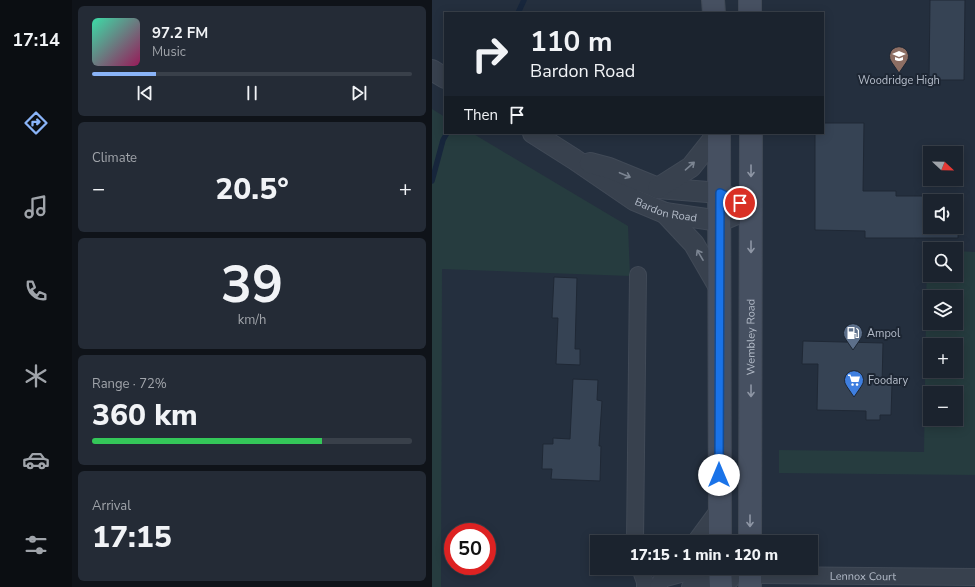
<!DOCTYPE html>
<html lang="en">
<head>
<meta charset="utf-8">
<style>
	body { margin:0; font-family:"Nunito Sans",sans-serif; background:#242b36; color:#f1f3f6; height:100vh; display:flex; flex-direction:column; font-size:15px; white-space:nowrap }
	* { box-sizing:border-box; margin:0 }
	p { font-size:13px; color:#a0a4aa }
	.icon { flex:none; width:22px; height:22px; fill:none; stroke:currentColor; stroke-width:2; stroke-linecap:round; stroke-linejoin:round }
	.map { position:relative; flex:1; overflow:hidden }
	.drawer { display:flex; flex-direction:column; gap:6px; padding:6px; background:#0f1319; width:360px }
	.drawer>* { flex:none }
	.top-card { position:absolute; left:12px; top:12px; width:380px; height:122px; border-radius:0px; box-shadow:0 2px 10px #0003,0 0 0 1px #39404a; background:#1b232e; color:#f1f3f6; overflow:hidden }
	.needle { width:26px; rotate:112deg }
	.tools { position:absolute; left:491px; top:146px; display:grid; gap:8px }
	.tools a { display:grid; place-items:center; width:40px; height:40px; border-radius:0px; background:#1b232e; box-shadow:0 2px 10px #0003,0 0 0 1px #39404a; font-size:20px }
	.speed { position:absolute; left:12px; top:523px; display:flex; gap:8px; font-size:20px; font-weight:700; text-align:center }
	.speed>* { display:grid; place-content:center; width:52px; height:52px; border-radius:50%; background:#1b232e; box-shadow:0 2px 10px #0003,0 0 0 1px #39404a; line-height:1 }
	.speed .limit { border:6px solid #d22; background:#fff; color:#111 }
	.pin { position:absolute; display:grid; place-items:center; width:34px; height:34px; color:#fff; margin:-17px; border:2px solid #fff; border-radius:50%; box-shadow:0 1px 4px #0007 }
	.me { position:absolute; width:44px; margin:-22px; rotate:0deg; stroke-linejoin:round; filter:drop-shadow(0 0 3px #0008) }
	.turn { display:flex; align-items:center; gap:14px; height:84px; padding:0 20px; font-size:18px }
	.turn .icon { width:52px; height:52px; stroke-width:2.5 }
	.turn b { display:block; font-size:28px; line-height:34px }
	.then { display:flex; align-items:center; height:38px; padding:0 20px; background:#0003; gap:8px; font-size:15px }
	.big { font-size:30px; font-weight:800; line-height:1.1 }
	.drawer .card { flex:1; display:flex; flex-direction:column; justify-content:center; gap:6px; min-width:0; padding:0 14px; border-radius:6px; background:#242b36 }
	.drawer .dial { align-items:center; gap:0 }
	.dial b { font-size:52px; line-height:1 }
	.song { display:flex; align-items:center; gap:12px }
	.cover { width:48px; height:48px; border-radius:6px; background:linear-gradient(135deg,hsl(160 70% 55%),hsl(330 70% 35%)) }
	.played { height:4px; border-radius:2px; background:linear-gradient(90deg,#8ab4f8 20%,#39404a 20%) }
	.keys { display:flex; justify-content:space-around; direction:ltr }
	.heat { display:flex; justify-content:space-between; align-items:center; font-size:22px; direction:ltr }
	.charge { height:6px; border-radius:3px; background:linear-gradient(90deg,#34c759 72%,#39404a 0) }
	.trip { position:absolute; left:158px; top:535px; width:228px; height:40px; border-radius:0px; background:#1b232e; box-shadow:0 2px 10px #0003,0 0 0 1px #39404a; font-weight:800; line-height:40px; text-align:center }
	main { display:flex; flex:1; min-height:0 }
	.dock { display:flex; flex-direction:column; width:72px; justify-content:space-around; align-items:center; background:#0b0e12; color:#a0a4aa }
	.dock .icon { width:28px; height:28px }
	.dock .active { color:#8ab4f8 }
	.dock b { font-size:18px; color:#f1f3f6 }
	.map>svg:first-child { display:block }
	.green { fill:#263c3f; fill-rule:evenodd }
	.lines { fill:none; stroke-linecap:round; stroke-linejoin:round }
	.stream { stroke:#17263c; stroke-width:5.5 }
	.building { fill:#364354; stroke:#1f2835; fill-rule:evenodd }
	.minor-casing { stroke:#414a57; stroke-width:18 }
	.tertiary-casing { stroke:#414a57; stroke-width:22 }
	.secondary-casing { stroke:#414a57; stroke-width:24 }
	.minor { stroke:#38414e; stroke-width:16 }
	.tertiary { stroke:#38414e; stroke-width:20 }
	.secondary { stroke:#465061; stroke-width:22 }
	.oneway { stroke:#7c8592 }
	.oneway2 { stroke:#8e96a5 }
	.route-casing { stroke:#114b97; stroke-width:10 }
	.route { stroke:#1a73e8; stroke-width:7 }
	.labels { text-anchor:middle; stroke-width:4; stroke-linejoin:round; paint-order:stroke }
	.poi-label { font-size:11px; fill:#b4bcc9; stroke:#1d2633; text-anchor:start }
	.street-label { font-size:11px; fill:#b4bcc9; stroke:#1d2633 }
</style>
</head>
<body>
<main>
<nav class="dock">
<b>17:14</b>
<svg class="icon active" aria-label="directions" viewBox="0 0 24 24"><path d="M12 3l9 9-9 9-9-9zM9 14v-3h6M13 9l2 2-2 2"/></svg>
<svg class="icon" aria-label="music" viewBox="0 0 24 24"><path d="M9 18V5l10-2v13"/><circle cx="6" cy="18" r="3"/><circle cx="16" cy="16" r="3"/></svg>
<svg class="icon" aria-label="phone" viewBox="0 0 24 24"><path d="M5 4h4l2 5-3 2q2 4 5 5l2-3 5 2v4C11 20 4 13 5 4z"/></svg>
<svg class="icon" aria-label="climate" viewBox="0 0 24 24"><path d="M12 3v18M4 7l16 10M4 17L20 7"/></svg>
<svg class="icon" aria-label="car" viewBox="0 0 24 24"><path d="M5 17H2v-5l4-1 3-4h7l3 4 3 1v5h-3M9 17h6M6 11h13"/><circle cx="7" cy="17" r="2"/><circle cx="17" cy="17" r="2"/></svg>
<svg class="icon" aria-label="filters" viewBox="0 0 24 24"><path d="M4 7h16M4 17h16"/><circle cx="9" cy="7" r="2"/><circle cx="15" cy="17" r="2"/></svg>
</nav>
<section class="drawer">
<div class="card">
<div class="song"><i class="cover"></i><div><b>97.2 FM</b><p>Music</p></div></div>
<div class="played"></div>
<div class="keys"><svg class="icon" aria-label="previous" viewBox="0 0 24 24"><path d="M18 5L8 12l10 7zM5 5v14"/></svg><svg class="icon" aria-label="pause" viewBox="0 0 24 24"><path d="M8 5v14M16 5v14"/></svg><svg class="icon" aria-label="next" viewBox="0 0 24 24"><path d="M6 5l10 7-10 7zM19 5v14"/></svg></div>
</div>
<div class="card"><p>Climate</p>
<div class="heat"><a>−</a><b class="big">20.5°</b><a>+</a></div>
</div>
<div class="card dial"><b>39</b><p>km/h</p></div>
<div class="card"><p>Range · 72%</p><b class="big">360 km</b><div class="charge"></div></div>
<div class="card"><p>Arrival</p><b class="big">17:15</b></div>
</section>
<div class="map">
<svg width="543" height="587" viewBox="0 0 543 587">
	<rect width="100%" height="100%" fill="#242f3e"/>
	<path class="green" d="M0,109L13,117V133H40L196,226L198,276L10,269L9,587H0Z
		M495,251H498V275H524V251L543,252V475L347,473V450L492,452ZM498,297H524V323H498ZM498,345H524V371H498ZM498,393H524V419H498Z"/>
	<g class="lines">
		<path class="stream" d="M86,13L92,0
			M0,181L11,140L15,133"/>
	</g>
	<path class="building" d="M498,0H533L532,80H497Z
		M391,123H432L431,191H464V196H496V194L527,195L526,238H433V231L383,230V133H391ZM498,201H524V227H498Z
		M122,277L145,278L143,349H148V365L124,364L126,318H120Z
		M371,341L451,343L450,384H460L459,415H448V420H434V411L385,410L386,364H370Z
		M141,379L166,380L165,400L170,401L167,446H169L168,481L119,479L120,469H110L111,444H121V438L138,439Z"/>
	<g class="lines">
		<g class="minor-casing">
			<g id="minor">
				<path d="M203,542L206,275"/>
				<path d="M263,542L288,508"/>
				<path d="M208,568L213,582V587"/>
				<path id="s1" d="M226,587L230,579L260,571L288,568L318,575L543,577"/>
				<path d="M258,587L289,583L299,580"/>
			</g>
		</g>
		<g class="tertiary-casing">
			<g id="tertiary">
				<path d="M0,70L13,78"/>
				<path id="s2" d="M101,133L142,159L202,200L233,213L288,221L319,208"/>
				<path d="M158,163L177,168L226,188L288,193L319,208"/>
				<path d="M226,188L259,167L286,133"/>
				<path d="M233,213L262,244L288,289"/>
			</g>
		</g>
		<g class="secondary-casing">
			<g id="secondary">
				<path d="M281,0L282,13"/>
				<path d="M318,0V13"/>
				<path d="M287,133L288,542"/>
				<path id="s3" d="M318,542L319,133"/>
				<path d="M288,568L289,587"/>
				<path d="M318,568V587"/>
			</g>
		</g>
		<use href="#minor" class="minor"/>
		<use href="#tertiary" class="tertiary"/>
		<use href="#secondary" class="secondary"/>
	</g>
	<defs><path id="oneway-shaft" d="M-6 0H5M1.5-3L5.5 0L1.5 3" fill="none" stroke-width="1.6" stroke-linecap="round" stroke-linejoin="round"/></defs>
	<g class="oneway">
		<use href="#oneway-shaft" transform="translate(258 166) rotate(-41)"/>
		<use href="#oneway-shaft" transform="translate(193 175) rotate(23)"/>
		<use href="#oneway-shaft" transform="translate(268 255) rotate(-120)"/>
	</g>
	<g class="oneway2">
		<use href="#oneway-shaft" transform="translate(319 171) rotate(90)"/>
		<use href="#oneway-shaft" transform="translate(319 247) rotate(90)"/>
		<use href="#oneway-shaft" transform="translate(319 391) rotate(90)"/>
		<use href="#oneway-shaft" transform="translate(318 521) rotate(90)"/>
	</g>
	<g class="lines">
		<g class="route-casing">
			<path id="route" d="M287,475L288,193L308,203"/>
		</g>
		<use href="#route" class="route"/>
	</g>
	<defs>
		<g id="school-pin" transform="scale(1)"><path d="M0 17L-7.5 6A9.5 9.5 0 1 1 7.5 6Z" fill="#8d6e63" stroke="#1d2633"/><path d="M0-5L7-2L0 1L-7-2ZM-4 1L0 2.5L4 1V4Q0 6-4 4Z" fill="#fff"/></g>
		<g id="fuel-pin" transform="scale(1)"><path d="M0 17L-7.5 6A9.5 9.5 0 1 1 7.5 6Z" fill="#5c6f8a" stroke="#1d2633"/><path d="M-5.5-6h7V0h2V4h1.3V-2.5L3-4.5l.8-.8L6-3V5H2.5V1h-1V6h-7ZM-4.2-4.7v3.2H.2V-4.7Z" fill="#fff"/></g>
		<g id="supermarket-pin" transform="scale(1)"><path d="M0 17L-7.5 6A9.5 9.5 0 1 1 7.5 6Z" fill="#3f7fe0" stroke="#1d2633"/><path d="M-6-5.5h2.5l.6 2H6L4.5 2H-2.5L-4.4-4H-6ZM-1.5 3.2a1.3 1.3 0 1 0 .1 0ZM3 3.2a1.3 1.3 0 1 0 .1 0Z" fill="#fff"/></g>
	</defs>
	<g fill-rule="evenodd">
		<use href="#school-pin" x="467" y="56"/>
		<use href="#fuel-pin" x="421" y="333"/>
		<use href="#supermarket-pin" x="422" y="380"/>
	</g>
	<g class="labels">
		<g class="poi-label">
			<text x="467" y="84" text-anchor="middle">Woodridge High</text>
			<text x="435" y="337">Ampol</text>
			<text x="436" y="384">Foodary</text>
		</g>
		<g class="street-label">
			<text dy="4" stroke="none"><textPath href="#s2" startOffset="155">Bardon Road</textPath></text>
			<text dy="4" stroke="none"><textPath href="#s3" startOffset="205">Wembley Road</textPath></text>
			<text dy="4" stroke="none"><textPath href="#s1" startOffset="212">Lennox Court</textPath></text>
		</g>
	</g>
</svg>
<div class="tools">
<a><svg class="needle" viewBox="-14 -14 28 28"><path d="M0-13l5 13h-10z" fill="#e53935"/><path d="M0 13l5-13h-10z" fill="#a0a4aa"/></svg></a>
<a><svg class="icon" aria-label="sound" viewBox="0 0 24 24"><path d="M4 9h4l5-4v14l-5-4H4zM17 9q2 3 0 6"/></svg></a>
<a><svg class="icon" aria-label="search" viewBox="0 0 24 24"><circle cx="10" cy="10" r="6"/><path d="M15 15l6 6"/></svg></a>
<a><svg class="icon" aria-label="layers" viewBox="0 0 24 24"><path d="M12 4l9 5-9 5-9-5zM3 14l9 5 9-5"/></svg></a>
<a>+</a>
<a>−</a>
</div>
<div class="speed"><div class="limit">50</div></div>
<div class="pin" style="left:308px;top:203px;background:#d93025"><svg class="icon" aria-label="arrive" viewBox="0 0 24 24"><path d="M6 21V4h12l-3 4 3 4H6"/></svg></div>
<svg class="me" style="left:287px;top:475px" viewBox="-20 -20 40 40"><circle r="19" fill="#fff"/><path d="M0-13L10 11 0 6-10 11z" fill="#1a73e8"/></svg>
<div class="trip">17:15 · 1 min · 120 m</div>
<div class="top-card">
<div class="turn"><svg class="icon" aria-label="right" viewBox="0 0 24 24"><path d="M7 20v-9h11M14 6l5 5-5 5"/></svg><div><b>110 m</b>Bardon Road</div></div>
<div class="then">Then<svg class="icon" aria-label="arrive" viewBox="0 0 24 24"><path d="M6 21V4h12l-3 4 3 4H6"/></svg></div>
</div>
</div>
</main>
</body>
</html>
